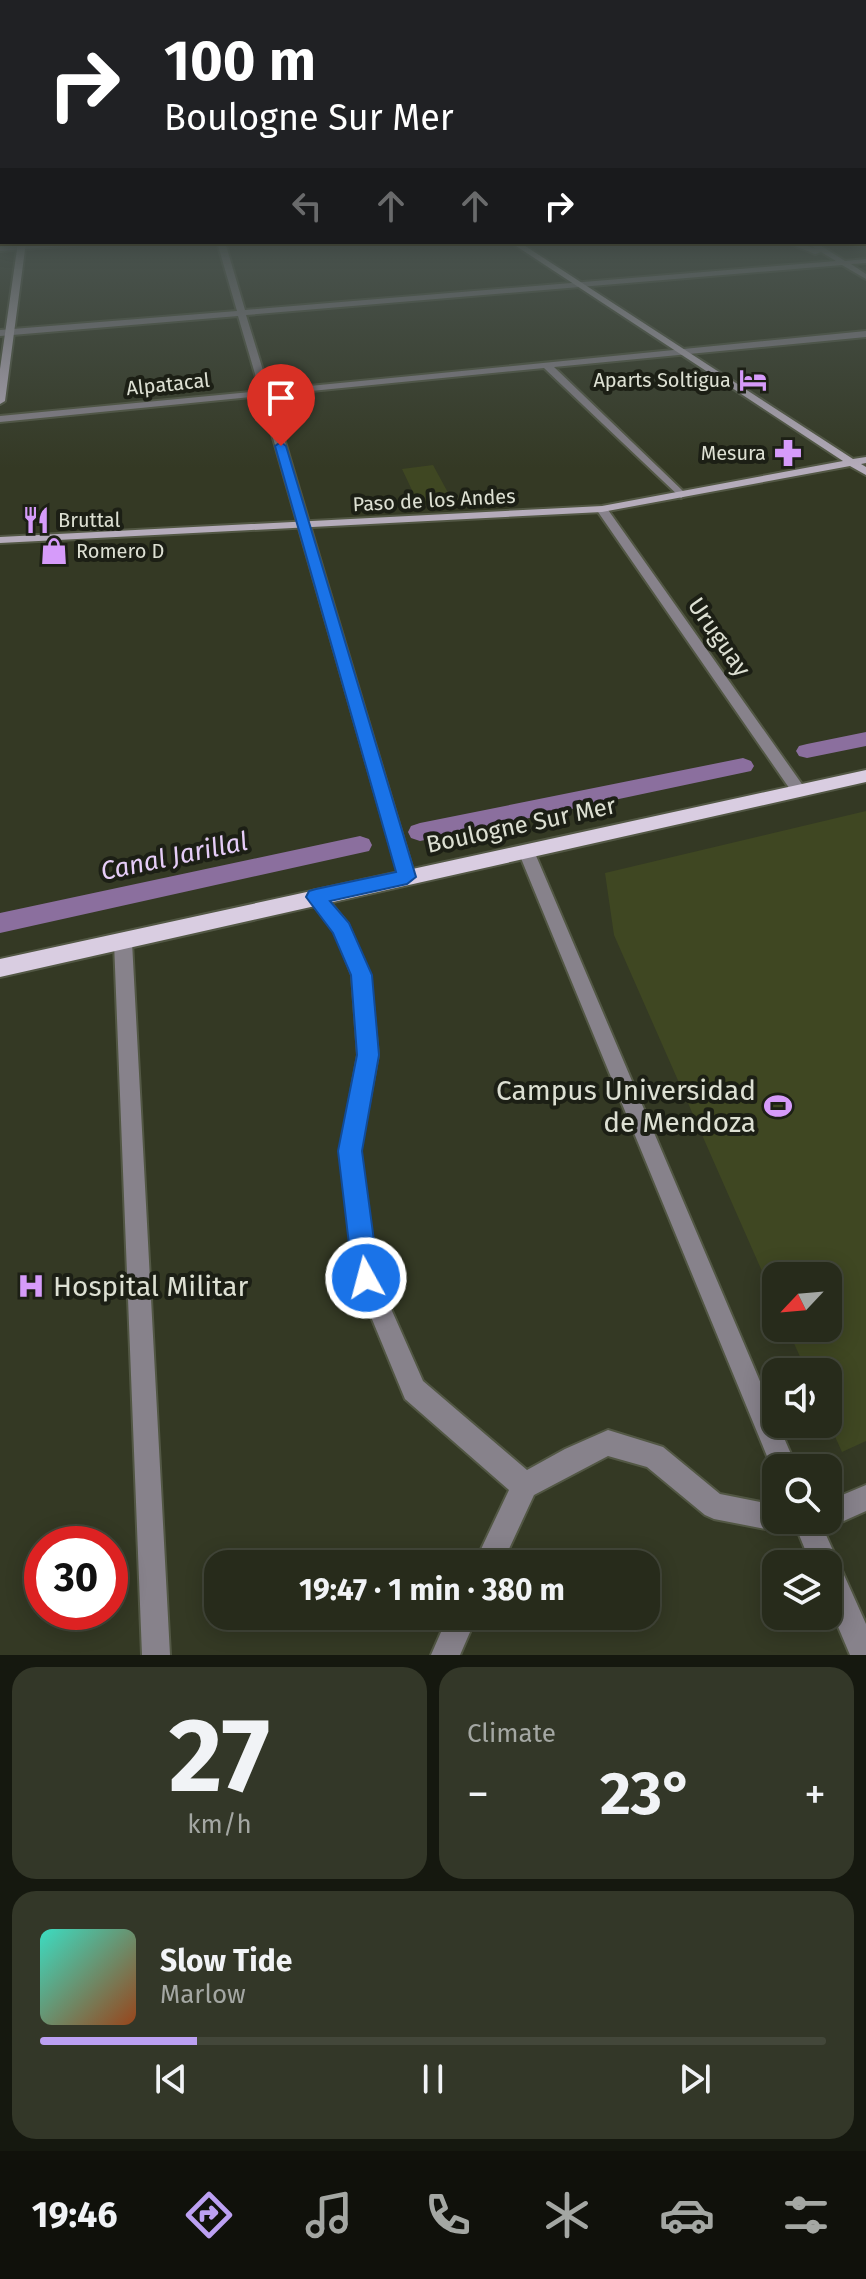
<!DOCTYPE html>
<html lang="en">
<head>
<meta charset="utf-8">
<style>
	body { margin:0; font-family:"Fira Sans",sans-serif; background:#333728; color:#f1f3f6; height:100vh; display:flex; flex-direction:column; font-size:30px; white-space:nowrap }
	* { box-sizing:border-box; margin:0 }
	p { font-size:26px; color:#a4a7a3 }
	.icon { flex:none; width:44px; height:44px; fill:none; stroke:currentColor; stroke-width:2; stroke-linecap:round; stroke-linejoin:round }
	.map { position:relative; height:1655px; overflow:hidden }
	.panel { display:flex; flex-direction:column; gap:12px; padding:12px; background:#15180f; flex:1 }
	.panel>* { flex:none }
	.guide { position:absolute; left:0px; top:0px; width:866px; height:244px; box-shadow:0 4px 20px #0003,0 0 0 2px #43473a; background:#202124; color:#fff; overflow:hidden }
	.needle { width:52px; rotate:244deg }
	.buttons { position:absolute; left:762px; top:1262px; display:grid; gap:16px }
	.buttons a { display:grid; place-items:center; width:80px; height:80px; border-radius:16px; background:#272b1b; box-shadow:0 4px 20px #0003,0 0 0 2px #43473a; font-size:40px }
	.speed { position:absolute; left:24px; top:1526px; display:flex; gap:16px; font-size:40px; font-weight:700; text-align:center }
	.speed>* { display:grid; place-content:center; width:104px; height:104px; border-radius:50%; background:#272b1b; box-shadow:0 4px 20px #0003,0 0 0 2px #43473a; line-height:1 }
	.speed .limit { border:12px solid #d22; background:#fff; color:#111 }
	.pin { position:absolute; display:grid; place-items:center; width:68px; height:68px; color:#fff; margin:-82px -34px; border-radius:50% 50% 50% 0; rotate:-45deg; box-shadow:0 0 8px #0007 }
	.pin .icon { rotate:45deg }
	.me { position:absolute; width:88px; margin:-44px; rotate:353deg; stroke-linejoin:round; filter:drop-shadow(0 0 6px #0008) }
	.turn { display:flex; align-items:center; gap:28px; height:168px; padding:0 32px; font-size:36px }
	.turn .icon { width:104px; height:104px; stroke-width:2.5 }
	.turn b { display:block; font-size:56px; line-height:68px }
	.lanes { display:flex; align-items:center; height:76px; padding:0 32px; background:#0003; justify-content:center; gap:40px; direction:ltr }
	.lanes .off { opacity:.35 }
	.big { font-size:60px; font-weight:700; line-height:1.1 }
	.panel .widget { flex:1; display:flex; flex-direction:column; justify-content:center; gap:12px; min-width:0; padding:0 28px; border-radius:24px; background:#333728 }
	.panel .dial { align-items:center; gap:0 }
	.dial b { font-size:104px; line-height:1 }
	.song { display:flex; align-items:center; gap:24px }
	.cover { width:96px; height:96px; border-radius:12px; background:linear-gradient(135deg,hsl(170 70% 55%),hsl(20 70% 35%)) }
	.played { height:8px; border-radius:4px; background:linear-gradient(90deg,#bca0f2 20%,#43473a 20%) }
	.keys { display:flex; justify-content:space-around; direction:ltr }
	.heat { display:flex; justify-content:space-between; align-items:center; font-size:44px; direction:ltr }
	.panel .tiles { flex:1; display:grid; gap:12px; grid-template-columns:1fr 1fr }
	.widget:last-child { grid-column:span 2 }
	.trip { position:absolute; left:204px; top:1550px; width:456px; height:80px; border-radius:24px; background:#272b1b; box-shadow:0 4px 20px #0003,0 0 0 2px #43473a; font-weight:700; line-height:80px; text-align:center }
	.tabs { display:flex; height:128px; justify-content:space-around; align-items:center; background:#10110b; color:#a4a7a3 }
	.tabs .icon { width:56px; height:56px }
	.tabs .active { color:#bca0f2 }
	.tabs b { font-size:36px; color:#f1f3f6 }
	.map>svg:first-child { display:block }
	.green { fill:#3f4722 }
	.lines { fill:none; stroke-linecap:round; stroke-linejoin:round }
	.canal { fill:#8b6f9e; fill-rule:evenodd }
	.street-casing { stroke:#525744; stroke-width:4 }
	.secondary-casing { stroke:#525744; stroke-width:4 }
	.primary-casing { stroke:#525744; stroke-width:4 }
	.street { fill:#87828b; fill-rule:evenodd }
	.secondary { fill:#b5acbb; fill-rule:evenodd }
	.primary { fill:#d9cde1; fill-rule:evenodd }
	.route { fill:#1a73e8; stroke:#114b97; stroke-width:2 }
	.labels { text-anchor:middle; stroke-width:8; stroke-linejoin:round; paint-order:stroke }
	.far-poi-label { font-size:20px; fill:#dde0d3; stroke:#1c1f15; text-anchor:end }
	.far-street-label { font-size:20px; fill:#dde0d3; stroke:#1c1f15 }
	.street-label { font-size:24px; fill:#dde0d3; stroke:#1c1f15 }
	.water-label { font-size:26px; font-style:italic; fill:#e6cdf8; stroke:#1c1f15 }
	.near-poi-label { font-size:28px; fill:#dde0d3; stroke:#1c1f15; text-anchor:end }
</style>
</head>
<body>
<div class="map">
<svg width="866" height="1655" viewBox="0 0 866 1655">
	<rect width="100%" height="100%" fill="#343924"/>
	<path class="green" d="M433,465L452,500L419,505L402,469Z
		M866,811V1441L842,1452L828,1421V1372H807L787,1328H828V1276H776V1303L614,935L605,873Z"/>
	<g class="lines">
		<path class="canal" d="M866,732V746L807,758L799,756L796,751L799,746L807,744Z
			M743,758L751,761L754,766L751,771L420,841L411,838L408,832L411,826L420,823Z
			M360,836L369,839L372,845L369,851L0,933V913Z"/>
		<g class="street-casing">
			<path id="street" d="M74,242H110L0,251V247Z
				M217,242H225L245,310L836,261L821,252L815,254L785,242H796L816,249L806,242H815L845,261L866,259V263L851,264L866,274V279L842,265L246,315L269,390L866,331V337L554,367L685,493L686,495L681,498L544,368L271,395L415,877L413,881H401L399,877L261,396L0,422V416L260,391L238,316L0,336V330L237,311Z
				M598,507H606L804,787L807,791L804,795H794L596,509Z
				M526,845L532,847L534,851L776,1419V1424H778L797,1468H776V1478L518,851L520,847Z
				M316,890L322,892L348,924L370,975L378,1055L360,1151L377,1277L423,1381L527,1470L565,1449L608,1430L663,1447L720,1494L776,1505V1520H788L785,1527L776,1531L714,1519L705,1515L647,1467L608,1456L534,1495L502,1564H474L509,1490L405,1399L355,1278L340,1151L358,1055L352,975L335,932L307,897L310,892Z
				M123,935L129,937L132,942L170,1655H142L114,942L117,937Z
				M866,1485V1511L828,1528L822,1526L866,1624V1655H850L828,1603V1564H811L793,1520H828V1501Z
				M448,1616H477L460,1655H431Z"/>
		</g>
		<g class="secondary-casing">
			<path id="secondary" d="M18,242H26L5,401L0,404V369Z
				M510,242H519L853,459L866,457V463L861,464L866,467V475L850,466L602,512L0,543V537L602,506L843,461Z"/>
		</g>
		<g class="primary-casing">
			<path id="primary" d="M866,770V782L0,977V959Z"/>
		</g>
		<use href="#street" class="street"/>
		<use href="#secondary" class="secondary"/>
		<use href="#primary" class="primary"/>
	</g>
	<linearGradient id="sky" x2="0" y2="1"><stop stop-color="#1d1f14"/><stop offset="0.51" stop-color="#4a5450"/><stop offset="1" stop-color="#4a5450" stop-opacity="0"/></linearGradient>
	<rect width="866" height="468" fill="url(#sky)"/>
	<path class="route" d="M281,442L286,446L416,877L407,884L330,901L349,923L372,975L379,1055L362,1151L379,1278L375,1287L366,1291L356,1287L353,1278L338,1151L357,1055L351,975L333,933L306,897L309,891L316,889L396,872L275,446Z"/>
	<defs>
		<g id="hotel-bare" transform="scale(2.16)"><path d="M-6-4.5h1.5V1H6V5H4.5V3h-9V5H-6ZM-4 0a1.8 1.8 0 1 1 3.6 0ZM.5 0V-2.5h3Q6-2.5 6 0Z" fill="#d69bfa" stroke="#1c1f15" stroke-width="2.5" paint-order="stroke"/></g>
		<g id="pharmacy-bare" transform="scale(2.16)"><path d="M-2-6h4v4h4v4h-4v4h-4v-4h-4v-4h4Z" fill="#d69bfa" stroke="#1c1f15" stroke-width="2.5" paint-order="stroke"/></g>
		<g id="restaurant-bare" transform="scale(2.16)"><path d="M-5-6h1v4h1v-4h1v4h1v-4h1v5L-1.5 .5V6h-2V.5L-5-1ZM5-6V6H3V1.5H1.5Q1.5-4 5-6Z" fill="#d69bfa" stroke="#1c1f15" stroke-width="2.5" paint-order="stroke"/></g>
		<g id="shop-bare" transform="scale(2.16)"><path d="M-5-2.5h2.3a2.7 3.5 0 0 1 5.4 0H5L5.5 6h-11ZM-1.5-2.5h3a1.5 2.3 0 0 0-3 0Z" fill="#d69bfa" stroke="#1c1f15" stroke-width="2.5" paint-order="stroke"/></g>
		<g id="stadium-bare" transform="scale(2.16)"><path d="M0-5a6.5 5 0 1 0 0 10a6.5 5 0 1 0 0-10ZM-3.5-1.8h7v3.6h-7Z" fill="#d69bfa" stroke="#1c1f15" stroke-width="2.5" paint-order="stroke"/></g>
		<g id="hospital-bare" transform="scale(2.16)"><path d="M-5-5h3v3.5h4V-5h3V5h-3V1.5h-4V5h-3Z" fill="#d69bfa" stroke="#1c1f15" stroke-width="2.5" paint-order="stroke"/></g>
	</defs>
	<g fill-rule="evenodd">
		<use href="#hotel-bare" x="753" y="380"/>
		<use href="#pharmacy-bare" x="788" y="453"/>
		<use href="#restaurant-bare" x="36" y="520"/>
		<use href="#shop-bare" x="54" y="551"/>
		<use href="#stadium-bare" x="778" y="1106"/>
		<use href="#hospital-bare" x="31" y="1286"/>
	</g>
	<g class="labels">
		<g class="far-poi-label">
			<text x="731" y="387">Aparts Soltigua</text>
			<text x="766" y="460">Mesura</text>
			<text x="58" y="527" text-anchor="start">Bruttal</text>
			<text x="76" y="558" text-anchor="start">Romero D</text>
		</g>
		<g class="far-street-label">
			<text transform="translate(168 384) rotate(-6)" y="7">Alpatacal</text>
			<text transform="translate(434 500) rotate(-3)" y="7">Paso de los Andes</text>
		</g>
		<g class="street-label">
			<text transform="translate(719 637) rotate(55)" y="8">Uruguay</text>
			<text transform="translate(521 825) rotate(-12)" y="8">Boulogne Sur Mer</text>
		</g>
		<g class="water-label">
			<text transform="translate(174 856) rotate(-12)" y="9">Canal Jarillal</text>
		</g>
		<g class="near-poi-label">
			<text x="756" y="1100">Campus Universidad<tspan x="756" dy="32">de Mendoza</tspan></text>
			<text x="53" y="1296" text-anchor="start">Hospital Militar</text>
		</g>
	</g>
</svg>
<div class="buttons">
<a><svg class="needle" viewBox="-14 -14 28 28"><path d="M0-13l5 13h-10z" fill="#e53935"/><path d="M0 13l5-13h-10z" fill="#a4a7a3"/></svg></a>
<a><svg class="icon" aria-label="sound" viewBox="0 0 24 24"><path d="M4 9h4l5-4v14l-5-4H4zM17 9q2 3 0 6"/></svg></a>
<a><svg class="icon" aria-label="search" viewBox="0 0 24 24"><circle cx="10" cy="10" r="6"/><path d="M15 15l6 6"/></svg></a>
<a><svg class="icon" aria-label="layers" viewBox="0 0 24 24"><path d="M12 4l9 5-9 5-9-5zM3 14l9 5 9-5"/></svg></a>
</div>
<div class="speed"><div class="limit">30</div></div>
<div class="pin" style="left:281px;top:446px;background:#d93025"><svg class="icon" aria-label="arrive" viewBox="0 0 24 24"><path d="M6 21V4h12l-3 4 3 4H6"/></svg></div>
<svg class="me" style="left:366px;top:1278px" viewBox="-20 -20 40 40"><circle r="17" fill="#1a73e8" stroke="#fff" stroke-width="3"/><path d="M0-11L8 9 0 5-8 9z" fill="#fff"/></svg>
<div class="trip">19:47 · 1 min · 380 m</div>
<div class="guide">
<div class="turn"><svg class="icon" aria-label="right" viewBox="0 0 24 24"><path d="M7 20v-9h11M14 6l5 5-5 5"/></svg><div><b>100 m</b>Boulogne Sur Mer</div></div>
<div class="lanes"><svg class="icon off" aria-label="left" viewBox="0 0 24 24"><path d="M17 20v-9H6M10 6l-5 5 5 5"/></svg><svg class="icon off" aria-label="ahead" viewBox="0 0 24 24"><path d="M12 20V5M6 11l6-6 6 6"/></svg><svg class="icon off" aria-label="ahead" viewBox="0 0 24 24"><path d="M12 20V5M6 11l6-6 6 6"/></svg><svg class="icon" aria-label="right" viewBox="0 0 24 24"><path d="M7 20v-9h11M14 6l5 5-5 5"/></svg></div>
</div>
</div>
<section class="panel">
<div class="tiles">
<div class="widget dial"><b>27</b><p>km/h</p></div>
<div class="widget"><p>Climate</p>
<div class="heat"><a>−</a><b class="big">23°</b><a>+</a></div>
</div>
<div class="widget">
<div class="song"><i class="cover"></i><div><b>Slow Tide</b><p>Marlow</p></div></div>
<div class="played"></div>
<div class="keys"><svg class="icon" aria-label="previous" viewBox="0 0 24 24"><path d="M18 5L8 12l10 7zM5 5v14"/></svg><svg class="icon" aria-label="pause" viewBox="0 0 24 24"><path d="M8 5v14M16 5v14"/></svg><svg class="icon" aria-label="next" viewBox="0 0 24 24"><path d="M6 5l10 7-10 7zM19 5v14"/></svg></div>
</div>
</div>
</section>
<nav class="tabs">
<b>19:46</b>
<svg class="icon active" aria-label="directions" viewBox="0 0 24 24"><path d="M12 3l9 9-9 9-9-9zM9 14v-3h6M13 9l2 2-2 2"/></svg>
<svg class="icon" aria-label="music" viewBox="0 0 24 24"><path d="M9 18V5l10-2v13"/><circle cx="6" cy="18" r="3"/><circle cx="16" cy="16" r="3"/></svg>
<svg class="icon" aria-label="phone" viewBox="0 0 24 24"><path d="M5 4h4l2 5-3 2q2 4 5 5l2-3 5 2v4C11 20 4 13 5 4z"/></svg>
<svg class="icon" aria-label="climate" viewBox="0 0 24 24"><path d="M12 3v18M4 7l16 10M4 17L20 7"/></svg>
<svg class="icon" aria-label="car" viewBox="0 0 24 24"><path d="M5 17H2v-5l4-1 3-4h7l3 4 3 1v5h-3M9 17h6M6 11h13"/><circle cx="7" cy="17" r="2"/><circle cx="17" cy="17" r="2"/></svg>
<svg class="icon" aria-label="filters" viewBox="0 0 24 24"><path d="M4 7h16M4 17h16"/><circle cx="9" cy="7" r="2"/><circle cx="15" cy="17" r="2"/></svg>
</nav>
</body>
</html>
